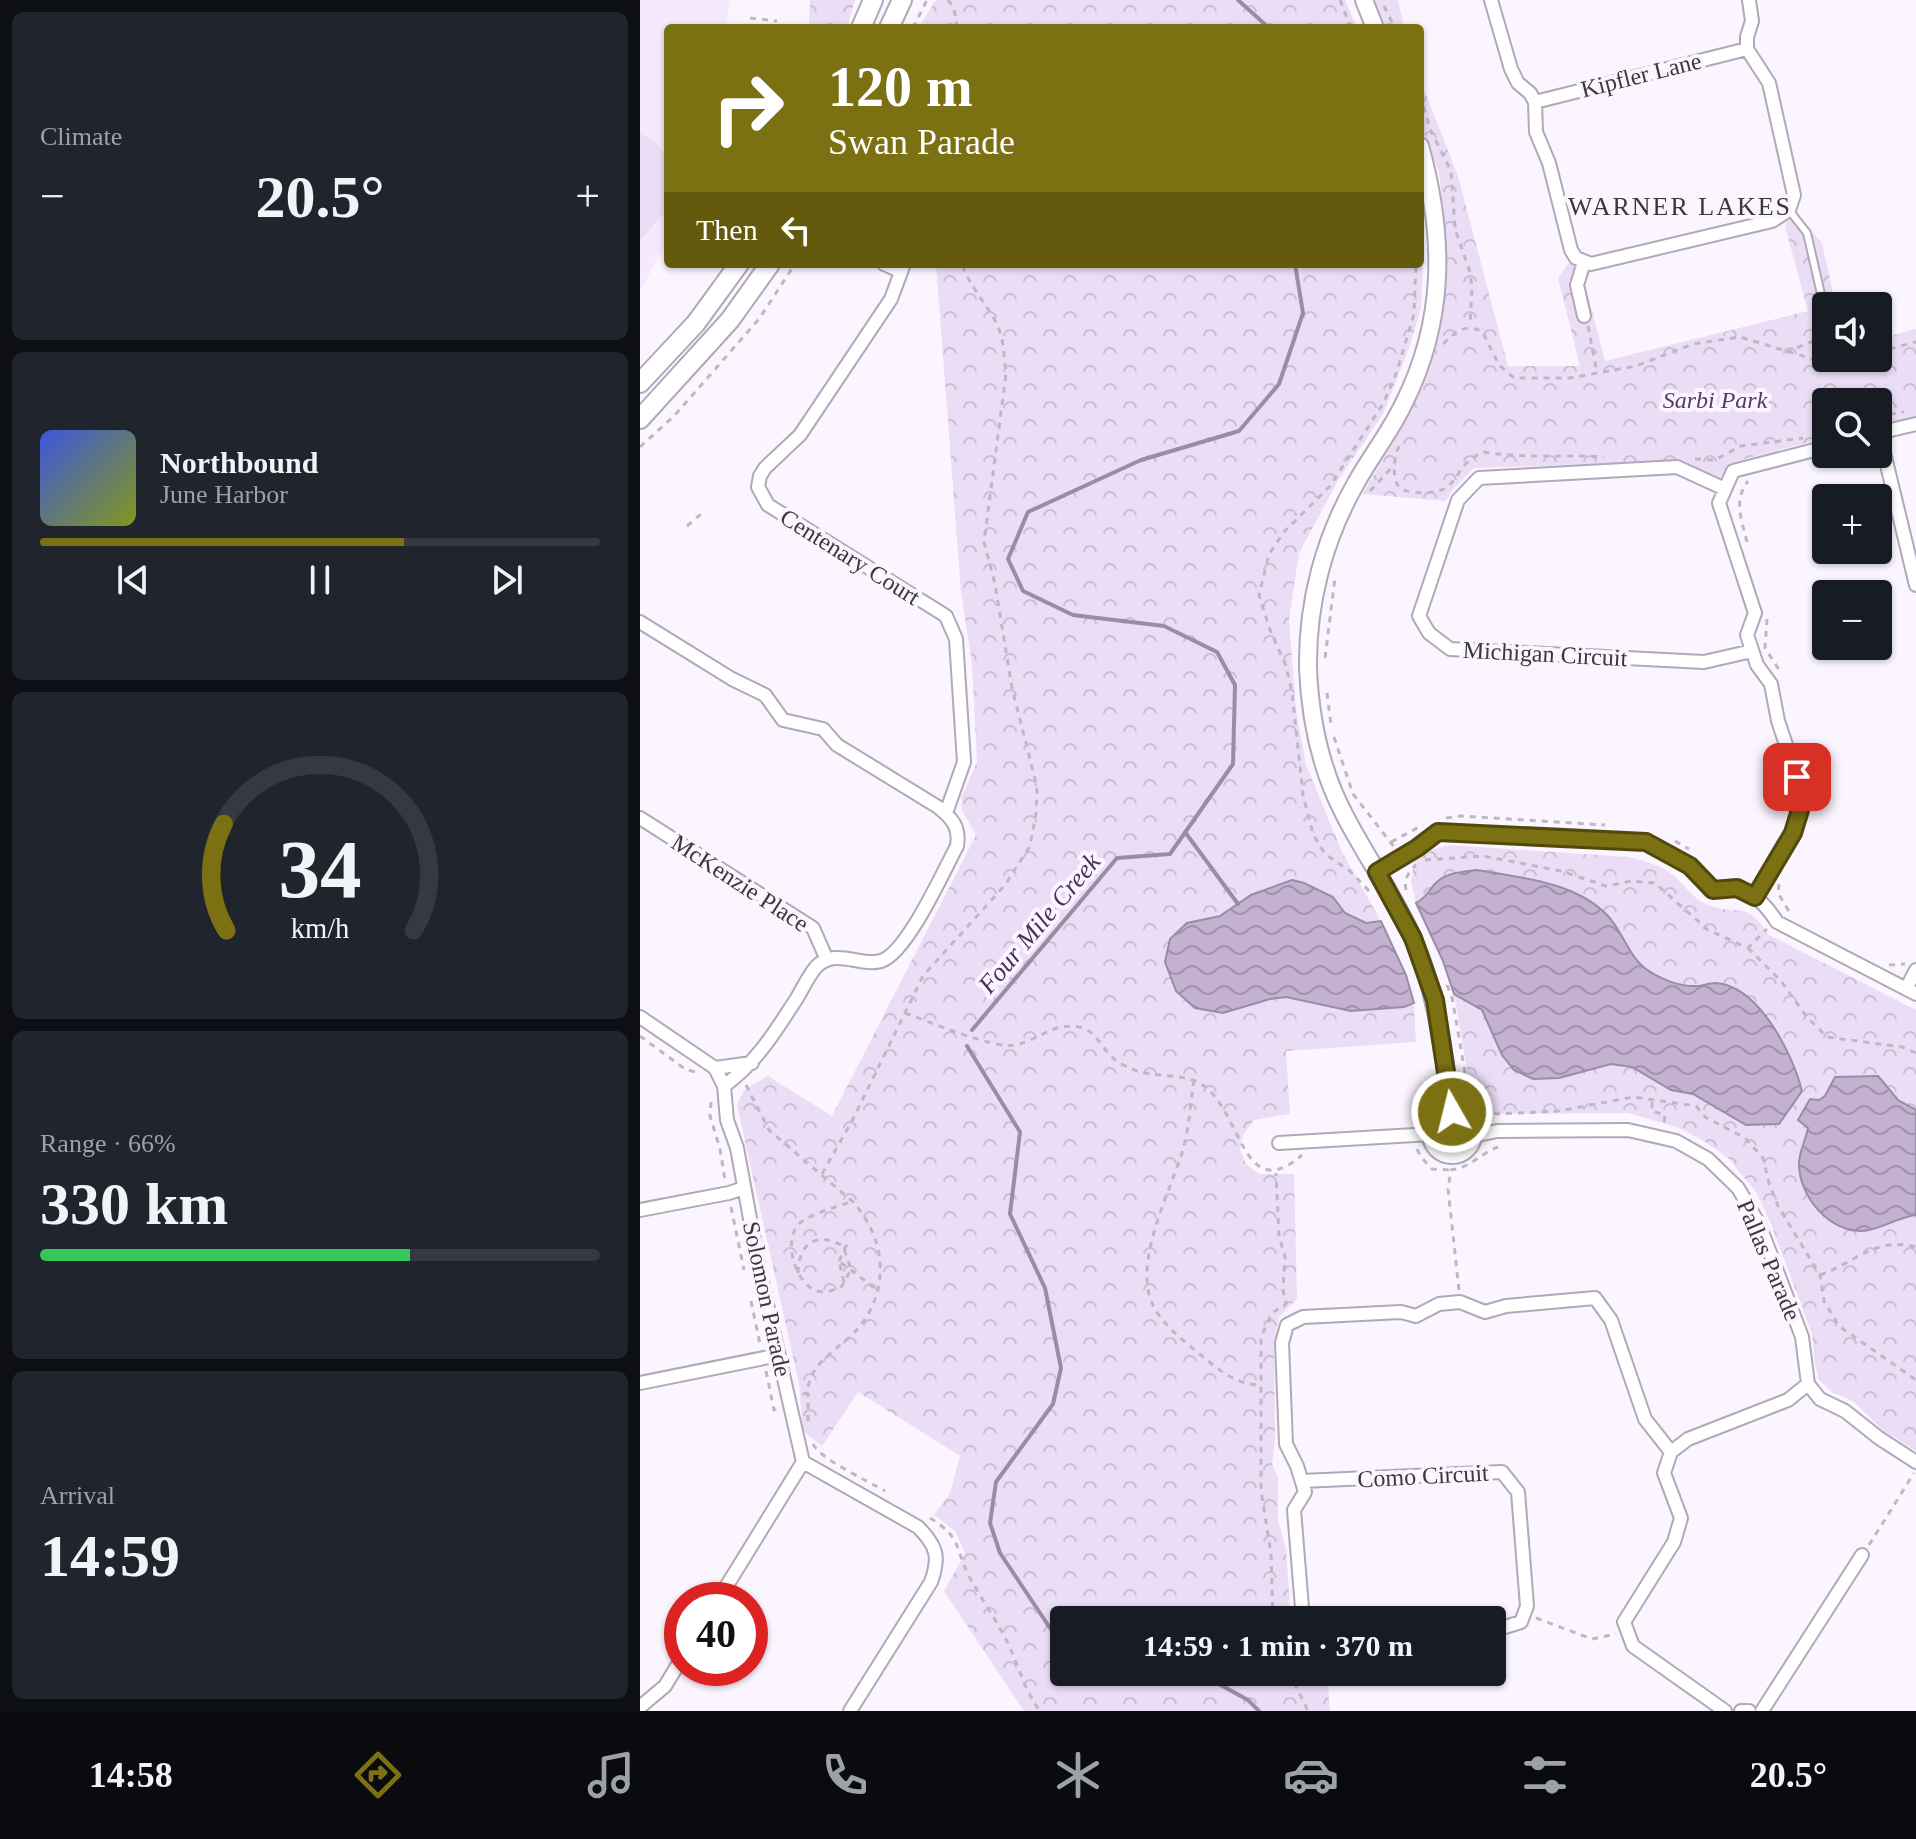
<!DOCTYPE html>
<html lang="en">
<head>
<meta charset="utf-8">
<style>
	body { margin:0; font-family:"Times New Roman",serif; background:#20242c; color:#f1f3f6; height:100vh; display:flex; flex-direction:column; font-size:30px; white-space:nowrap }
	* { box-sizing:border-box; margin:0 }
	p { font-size:26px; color:#9ea1a6 }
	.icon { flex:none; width:44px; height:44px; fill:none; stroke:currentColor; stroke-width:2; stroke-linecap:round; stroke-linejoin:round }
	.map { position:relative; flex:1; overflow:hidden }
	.panel { display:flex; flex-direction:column; gap:12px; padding:12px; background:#0d0f14; width:640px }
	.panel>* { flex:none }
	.top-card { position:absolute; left:24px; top:24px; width:760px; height:244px; border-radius:8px; box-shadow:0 2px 6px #0004; background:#7c7112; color:#fff; overflow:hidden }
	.buttons { position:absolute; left:1172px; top:292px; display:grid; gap:16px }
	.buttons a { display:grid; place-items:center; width:80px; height:80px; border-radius:8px; background:#171b24; box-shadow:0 2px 6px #0004; font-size:40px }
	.speed { position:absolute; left:24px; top:1582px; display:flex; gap:16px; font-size:40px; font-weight:700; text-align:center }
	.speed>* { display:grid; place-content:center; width:104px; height:104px; border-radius:50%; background:#171b24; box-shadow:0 2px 6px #0004; line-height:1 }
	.speed .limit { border:12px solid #d22; background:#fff; color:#111 }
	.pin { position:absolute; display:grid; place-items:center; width:68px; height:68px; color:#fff; margin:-34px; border-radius:16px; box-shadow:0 4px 12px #0006 }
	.me { position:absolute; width:88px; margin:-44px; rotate:352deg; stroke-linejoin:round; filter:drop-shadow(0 0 6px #0008) }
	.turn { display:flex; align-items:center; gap:28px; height:168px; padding:0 32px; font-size:36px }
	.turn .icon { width:104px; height:104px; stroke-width:2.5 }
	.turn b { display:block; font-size:56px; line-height:68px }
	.then { display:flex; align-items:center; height:76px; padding:0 32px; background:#0003; gap:16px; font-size:30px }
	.big { font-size:60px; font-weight:800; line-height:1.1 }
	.panel .widget { flex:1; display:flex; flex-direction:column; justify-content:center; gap:12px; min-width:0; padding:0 28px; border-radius:12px; background:#20242c }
	.panel .dial { align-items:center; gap:0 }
	.dial svg { height:208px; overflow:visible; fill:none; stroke:#363941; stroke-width:7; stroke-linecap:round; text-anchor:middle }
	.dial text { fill:#f1f3f6; stroke:none }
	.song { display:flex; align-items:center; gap:24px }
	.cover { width:96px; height:96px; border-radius:12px; background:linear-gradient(135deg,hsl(230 70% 55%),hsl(70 70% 35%)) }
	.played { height:8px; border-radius:4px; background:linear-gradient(90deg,#7c7112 65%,#363941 65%) }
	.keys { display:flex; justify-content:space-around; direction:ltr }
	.heat { display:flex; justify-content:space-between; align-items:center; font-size:44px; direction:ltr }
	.charge { height:12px; border-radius:6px; background:linear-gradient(90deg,#34c759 66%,#363941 0) }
	.trip { position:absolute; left:410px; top:1606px; width:456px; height:80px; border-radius:8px; background:#171b24; box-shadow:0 2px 6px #0004; font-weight:800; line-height:80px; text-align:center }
	.menu { display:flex; height:128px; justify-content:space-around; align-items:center; background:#090b0e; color:#9ea1a6 }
	.menu .icon { width:56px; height:56px }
	.menu .active { color:#7c7112 }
	.menu b { font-size:36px; color:#f1f3f6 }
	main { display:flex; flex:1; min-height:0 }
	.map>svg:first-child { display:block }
	.built { fill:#f6e9fe }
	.forest { fill:url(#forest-crowns) }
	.pitch { fill:#ecddf6 }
	.water { fill:url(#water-waves); stroke:#9b8ca5; stroke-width:2 }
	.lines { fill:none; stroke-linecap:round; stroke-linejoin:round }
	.stream { stroke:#9b8ca5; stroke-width:4 }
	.service-casing { stroke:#b1a9b7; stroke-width:10 }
	.minor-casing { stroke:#b1a9b7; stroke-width:16 }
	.tertiary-casing { stroke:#b1a9b7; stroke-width:20 }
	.secondary-casing { stroke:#b1a9b7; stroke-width:22 }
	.path { stroke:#beb9c1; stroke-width:3; stroke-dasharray:6 6; stroke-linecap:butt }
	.service { stroke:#fff; stroke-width:6 }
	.minor { stroke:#fff; stroke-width:12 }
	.tertiary { stroke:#fff; stroke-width:16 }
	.secondary { stroke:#fff; stroke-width:18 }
	.route-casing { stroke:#51490c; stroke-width:20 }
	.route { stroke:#7c7112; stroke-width:14 }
	.labels { text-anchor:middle; stroke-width:8; stroke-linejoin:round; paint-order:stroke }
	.street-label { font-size:24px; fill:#3b383d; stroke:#faf5fe }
	.park-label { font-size:24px; font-style:italic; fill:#563a67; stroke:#faf5fe }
	.neighbourhood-label { font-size:26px; letter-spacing:2px; fill:#3b383d; stroke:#faf5fe }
	.water-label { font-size:26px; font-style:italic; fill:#4b2f5b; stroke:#faf5fe }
</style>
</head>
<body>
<main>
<section class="panel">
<div class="widget"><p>Climate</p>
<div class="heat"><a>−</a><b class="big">20.5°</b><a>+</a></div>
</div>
<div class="widget">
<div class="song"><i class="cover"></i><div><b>Northbound</b><p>June Harbor</p></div></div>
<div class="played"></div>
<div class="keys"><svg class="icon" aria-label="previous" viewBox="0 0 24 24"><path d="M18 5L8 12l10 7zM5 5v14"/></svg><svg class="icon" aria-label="pause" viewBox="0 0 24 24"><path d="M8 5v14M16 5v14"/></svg><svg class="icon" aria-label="next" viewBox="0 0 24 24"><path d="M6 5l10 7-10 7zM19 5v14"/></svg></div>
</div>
<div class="widget dial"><svg viewBox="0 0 100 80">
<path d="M14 69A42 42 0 1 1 86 69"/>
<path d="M14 69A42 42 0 0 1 13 28" stroke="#7c7112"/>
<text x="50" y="56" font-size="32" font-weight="700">34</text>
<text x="50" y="72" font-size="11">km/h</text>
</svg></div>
<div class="widget"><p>Range · 66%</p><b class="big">330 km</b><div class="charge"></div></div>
<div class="widget"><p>Arrival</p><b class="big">14:59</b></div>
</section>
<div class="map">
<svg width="1276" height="1711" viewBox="0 0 1276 1711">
	<defs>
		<pattern id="forest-crowns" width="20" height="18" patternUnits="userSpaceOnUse" patternTransform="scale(2)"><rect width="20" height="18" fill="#ecddf6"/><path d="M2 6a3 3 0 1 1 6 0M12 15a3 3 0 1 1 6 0" fill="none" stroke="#cbbed4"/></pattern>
		<pattern id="water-waves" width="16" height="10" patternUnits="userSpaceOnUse" patternTransform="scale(2)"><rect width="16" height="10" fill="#c4b0d1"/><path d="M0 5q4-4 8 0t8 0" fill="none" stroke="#a090ab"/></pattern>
	</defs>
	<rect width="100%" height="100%" fill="#faf5fe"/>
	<path class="built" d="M0,0H90L86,28H28V240L0,291Z"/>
	<path class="forest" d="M170,0H215L207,28L169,25Z
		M296,0H705L717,28H278Z
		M732,0H758L764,28H743Z
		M780,79L818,176L868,366H940L918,278L929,263L950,273L945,283L965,361L1168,311L1145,226L1154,212L1182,243L1196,306H1186V358H1238V339L1276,329V416L1238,425V402H1186V438L1089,463L1080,479L1038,462L834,468L813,489L806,501L722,494L759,433L782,383L803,311L806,236L799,173L780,123Z
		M780,209L784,246L781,308L769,348L743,414L699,479L659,553L649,620L656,709L666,765L703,854L737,914L774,1007L776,1042L646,1051L650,1114L614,1120L602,1137L600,1150L606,1164L619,1174H654L657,1299L639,1317L634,1345L635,1442L632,1464L638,1478V1520L646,1549L651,1620H424V1672H687L690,1711H384L304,1591L325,1553L315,1531L294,1515L310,1493L320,1456L218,1392L182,1446L163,1431L159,1384L97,1105L104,1090L128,1076L192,1116L336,835L322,810L321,798L337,762L332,664L321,592L296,264H780Z
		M809,845L987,857C1003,860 1020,865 1033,875C1044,884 1052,898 1066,904C1098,918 1104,897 1129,935L1276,1010V1451L1244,1431L1214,1402L1192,1392L1179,1380L1175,1365L1172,1334L1131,1224L1116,1192L1088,1158L1064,1141L1037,1127L988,1113L859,1114L839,1106L831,1093L814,994L803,961L776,903L771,881L774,862L794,849Z"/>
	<path class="pitch" d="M0,133L15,142L28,157V209L0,240Z"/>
	<path class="water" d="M837,870C879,877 935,882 967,915C982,930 989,957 1006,969C1020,979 1040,987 1057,986C1063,986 1069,983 1075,983C1119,985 1153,1055 1162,1091L1139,1124L1106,1125L1053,1094L1031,1090L992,1067L971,1064L919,1078L893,1079L874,1070L862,1055L842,1010L814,994L803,961L776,903C786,898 788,892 794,885C805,872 821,872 837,870Z
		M652,880L664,883L693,897L705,913L726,923L741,921L766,975L774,1003L764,1007L711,1011L646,997L630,999L583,1013L555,1008L536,991L525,962L530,939L547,923L580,916L611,895Z
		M1238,1076L1258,1100L1276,1110V1215C1258,1217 1238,1231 1222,1231C1189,1232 1159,1196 1159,1164C1159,1151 1166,1140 1168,1128L1158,1120L1170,1099L1179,1100L1185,1096L1195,1077Z"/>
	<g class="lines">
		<path class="stream" d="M598,0L629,28
			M545,832L598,904
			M332,1030L477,858L530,854L593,764L595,685L577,652L524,626L433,615L383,591L368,559L388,512L501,460L599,431L639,384L663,313L655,264
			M327,1046L380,1132L370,1214L405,1288L421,1368L413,1404L356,1482L350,1523L360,1553L416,1637L424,1642
			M557,1672L608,1700L619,1711"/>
		<g class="service-casing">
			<path id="service" d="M1149,210L1167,233L1186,316"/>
		</g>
		<g class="minor-casing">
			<path id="minor" d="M851,0L871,69L878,83L890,93L895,102L896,132L909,163L931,250L936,258L951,264L1132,221L1149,210L1154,195L1129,83L1107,49V37L1112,21L1109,0
				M895,102L1107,49
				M244,264L260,271
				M264,264L251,299L160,435L125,468L120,476L118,487L128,505L306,616L316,639L324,762L306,813
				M944,316L937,285L944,262
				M1239,432L1276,585
				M1238,433L1276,424
				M1085,489L1037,467L839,478L818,500L779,616L789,633L810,649L1064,662L1112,651
				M0,622L92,679L125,695L143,720L183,729L197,745L298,807C312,818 320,827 317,846C303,872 267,953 241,961C220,967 195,947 176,967C169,975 163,988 157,998C135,1032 117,1062 84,1086
				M0,818L173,928L187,960
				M737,872L777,848L798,832L1006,842L1050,866L1073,890C1105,887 1120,895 1137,922L1276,994
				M1115,897L1153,833L1160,810L1157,777L1138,721L1131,684L1117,665L1107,635L1115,613L1079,503L1093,471L1186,447
				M1266,989L1276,970
				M0,1017L75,1068L84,1086L87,1120L97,1148L121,1278L163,1462L78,1600
				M75,1068L112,1063
				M833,1136L857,1131L988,1130L1036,1141L1068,1159L1098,1188L1119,1224L1162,1337L1168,1384L1180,1399L1205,1411L1239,1438L1276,1462
				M639,1143L791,1134
				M0,1210L89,1193L104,1188
				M0,1383L139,1355
				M163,1462L278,1527C297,1546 300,1557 291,1582L210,1711
				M662,1481L862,1472L878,1492L887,1606L881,1622L852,1631
				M663,1620L654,1510L665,1492L657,1466L646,1444L642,1343L647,1325L663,1317L761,1312L776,1316L799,1304L820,1302L845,1312L866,1306L955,1298L971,1320L1005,1419L1031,1452
				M0,1707L25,1686L42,1658
				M1085,1711L993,1646L984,1622L1034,1542L1041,1518L1024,1473L1031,1452L1048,1439L1148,1400L1168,1384
				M1101,1711H1109
				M1122,1711L1222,1555"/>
		</g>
		<g class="tertiary-casing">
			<path id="tertiary" d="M724,0L735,28
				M780,146C805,236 806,320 763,405C750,432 731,456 716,483C684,539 667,603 668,668C670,718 681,770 704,814C726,857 755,897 774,941C798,996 803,1054 812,1112
				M791 1134a21 21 0 1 1 42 0a21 21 0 1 1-42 0Z"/>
		</g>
		<g class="secondary-casing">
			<path id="secondary" d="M221,28L233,0
				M249,28L262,0
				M0,383L56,323L99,264
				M0,419L90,320L130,264"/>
		</g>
		<path class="path" d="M308,0L314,8L317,28
			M700,0L711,28
			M744,6L755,28
			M110,18L137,21
			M273,28L287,0
			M780,95L791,131L811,171L815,229L830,272L832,288L830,326
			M948,326L957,373
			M803,344C817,331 823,324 842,331L859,365L874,378H930L996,366L1053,344L1100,337L1176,360L1196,358
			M1146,352L1181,338L1185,327
			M1238,352L1276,342
			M1238,416L1264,412
			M759,446C755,456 753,466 755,477C756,487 762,491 772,492C826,498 807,466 844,452C884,459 924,454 964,457
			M0,447L35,415L119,319L155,264
			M1195,456L1206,454
			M1055,459L1075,460L1101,446L1163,438
			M730,491L755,464
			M47,526L61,514
			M1107,542C1102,521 1093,500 1108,481
			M1127,619L1125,648L1140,671
			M685,658L695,578
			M687,693L691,725
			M694,737L713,794L755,848
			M806,818L820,816L965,825
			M1035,841L1049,849
			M751,842L783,825
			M785,860L843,856L921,871L966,886L992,881L1015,883L1068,930L1108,948L1127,929
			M1139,884L1138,893L1150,913
			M766,890C764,880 768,872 776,865
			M729,891L710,871L685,854L673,834L663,795L652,692L646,666L630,630L619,595L629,554L644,532L690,486L743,404L756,374L774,314L776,264
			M1108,948L1141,981L1166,1016L1187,1037L1262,1047L1276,1053
			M1249,965L1265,964
			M807,985L812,997L827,1084L839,1108L857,1114L919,1111L993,1097L1056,1106L1065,1117L1105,1138L1123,1158L1129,1183L1138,1206L1180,1275L1184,1301L1199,1326L1276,1380
			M265,1013C288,1021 355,1050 376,1045C399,1040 413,1022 439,1027C456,1030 462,1049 474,1059C478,1063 485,1066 490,1068C509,1078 535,1073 555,1081C602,1099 599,1210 662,1155
			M0,1036L45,1069L55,1072
			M554,1080C550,1106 549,1134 540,1159C527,1198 492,1267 514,1307C524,1326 541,1338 557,1352C576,1367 594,1385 620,1385
			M106,1085L129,1130L212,1201C245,1236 251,1287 220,1326C203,1348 167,1362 168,1393L162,1394
			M71,1102L70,1116L80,1149L85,1180
			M1012,1102V1111L1025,1115L1024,1124
			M779,1122L787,1110L792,1093
			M777,1149L781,1157L792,1169L811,1170
			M182,1174L213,1119L283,976L365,885L390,846L396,813L397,787L372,688L355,584L344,542L366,374C364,357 364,339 357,324C346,303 330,287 322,264
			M91,1207L104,1270
			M199,1261L207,1244
			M158,1273C159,1243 176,1231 203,1246L211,1269L202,1286C197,1288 190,1292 185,1292C158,1294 140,1241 160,1223C174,1212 196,1208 212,1201
			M1180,1275C1215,1263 1235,1236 1276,1247
			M204,1282L199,1261L236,1289
			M819,1290L808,1189L811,1170C832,1167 839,1154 858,1147
			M111,1301L120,1344
			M126,1371L134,1410L138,1407
			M168,1421V1393
			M173,1444C180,1459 228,1481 245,1491
			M290,1518C323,1538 314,1548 330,1578C340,1596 352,1614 362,1632C377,1658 382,1687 400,1711
			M1229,1545L1274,1473
			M896,1618L952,1639L976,1634
			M633,1620L631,1554L621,1490V1337L632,1313L646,1304L643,1290L645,1257L639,1236L636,1173
			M649,1672L668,1711"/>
		<use href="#service" class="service"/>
		<use href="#minor" class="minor"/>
		<use href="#tertiary" class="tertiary"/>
		<use href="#secondary" class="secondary"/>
	</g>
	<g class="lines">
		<g class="route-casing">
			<path id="route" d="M812,1112L795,1000L773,938L737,872L777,848L798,832L1006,842L1050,866L1073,890L1097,888L1115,897L1153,833L1160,810L1157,777"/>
		</g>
		<use href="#route" class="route"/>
	</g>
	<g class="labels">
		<g class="street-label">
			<text transform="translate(1001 75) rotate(-14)" y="8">Kipfler Lane</text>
			<text transform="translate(210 557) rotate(32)" y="8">Centenary Court</text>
			<text transform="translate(905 654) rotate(3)" y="8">Michigan Circuit</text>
			<text transform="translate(100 883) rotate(33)" y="8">McKenzie Place</text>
			<text transform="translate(1129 1260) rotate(67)" y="8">Pallas Parade</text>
			<text transform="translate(127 1299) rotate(78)" y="8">Solomon Parade</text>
			<text transform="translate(783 1476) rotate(-3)" y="8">Como Circuit</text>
		</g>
		<g class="park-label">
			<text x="1075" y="408">Sarbi Park</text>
		</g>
		<g class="neighbourhood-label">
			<text x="1040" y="215">WARNER LAKES</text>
		</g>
		<g class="water-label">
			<text transform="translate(399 923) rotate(-50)" y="9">Four Mile Creek</text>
		</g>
	</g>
</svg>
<div class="buttons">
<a><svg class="icon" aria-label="sound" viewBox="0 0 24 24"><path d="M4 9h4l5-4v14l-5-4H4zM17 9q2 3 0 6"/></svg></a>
<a><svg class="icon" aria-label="search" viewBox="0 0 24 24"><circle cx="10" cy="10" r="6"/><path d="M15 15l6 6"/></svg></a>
<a>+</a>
<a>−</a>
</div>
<div class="speed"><div class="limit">40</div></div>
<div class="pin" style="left:1157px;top:777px;background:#d93025"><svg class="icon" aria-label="arrive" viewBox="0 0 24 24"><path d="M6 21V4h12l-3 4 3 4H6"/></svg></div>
<svg class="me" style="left:812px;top:1112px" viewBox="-20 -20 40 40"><circle r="17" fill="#7c7112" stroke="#fff" stroke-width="3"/><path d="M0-11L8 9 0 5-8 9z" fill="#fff"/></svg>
<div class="trip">14:59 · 1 min · 370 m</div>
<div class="top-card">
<div class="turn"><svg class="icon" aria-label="right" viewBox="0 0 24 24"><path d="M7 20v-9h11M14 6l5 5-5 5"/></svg><div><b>120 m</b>Swan Parade</div></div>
<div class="then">Then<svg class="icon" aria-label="left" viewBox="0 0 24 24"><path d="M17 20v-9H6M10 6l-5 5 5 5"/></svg></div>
</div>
</div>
</main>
<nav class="menu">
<b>14:58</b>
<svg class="icon active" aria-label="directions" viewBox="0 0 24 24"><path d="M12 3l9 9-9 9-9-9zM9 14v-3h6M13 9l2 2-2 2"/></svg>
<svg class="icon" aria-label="music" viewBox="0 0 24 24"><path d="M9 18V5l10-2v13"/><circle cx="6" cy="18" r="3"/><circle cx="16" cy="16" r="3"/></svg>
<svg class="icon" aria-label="phone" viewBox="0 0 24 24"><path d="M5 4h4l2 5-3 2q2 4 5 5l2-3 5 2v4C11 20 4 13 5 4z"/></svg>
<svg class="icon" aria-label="climate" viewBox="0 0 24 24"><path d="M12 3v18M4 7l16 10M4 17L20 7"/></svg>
<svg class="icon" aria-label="car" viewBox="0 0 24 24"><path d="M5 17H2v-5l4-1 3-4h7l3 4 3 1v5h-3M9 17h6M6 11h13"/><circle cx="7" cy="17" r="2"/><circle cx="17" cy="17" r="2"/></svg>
<svg class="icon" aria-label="filters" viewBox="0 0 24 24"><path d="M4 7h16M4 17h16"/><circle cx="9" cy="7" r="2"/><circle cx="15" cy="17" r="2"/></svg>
<b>20.5°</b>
</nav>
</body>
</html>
